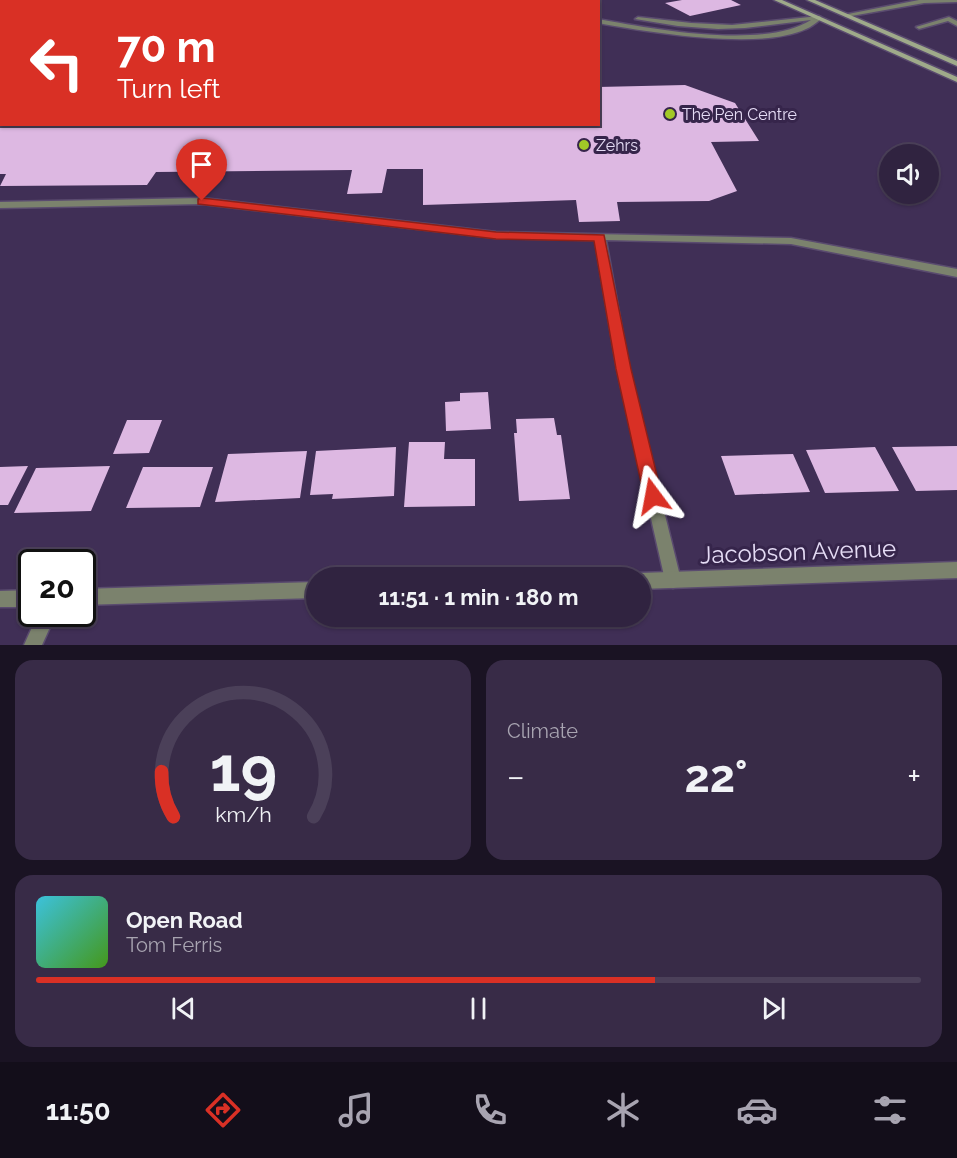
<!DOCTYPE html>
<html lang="en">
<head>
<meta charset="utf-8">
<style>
	body { margin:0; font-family:Raleway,sans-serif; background:#382b47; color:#f1f3f6; height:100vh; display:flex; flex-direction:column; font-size:22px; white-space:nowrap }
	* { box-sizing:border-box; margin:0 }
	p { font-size:20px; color:#a8a4b1 }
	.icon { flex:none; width:33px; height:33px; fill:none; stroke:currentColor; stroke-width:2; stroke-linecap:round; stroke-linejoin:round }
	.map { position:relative; height:645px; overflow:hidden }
	.sheet { display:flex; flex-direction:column; gap:15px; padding:15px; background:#1a1323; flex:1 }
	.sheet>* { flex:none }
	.hud { position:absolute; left:0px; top:0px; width:600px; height:126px; box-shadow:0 2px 4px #0004,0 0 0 2px #4b4059; background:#d93025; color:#fff; overflow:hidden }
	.tools { position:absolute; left:879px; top:144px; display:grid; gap:12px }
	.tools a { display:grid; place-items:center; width:60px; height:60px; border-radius:50%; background:#302340; box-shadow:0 2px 4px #0004,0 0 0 2px #4b4059; font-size:30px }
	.speed { position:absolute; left:18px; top:549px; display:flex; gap:12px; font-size:30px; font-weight:700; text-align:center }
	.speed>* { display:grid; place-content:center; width:78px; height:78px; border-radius:50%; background:#302340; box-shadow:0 2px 4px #0004,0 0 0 2px #4b4059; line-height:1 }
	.speed .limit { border:3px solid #111; border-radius:9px; background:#fff; color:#111 }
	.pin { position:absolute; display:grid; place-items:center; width:51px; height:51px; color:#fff; margin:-62px -26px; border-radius:50% 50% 50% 0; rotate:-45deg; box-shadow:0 0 6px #0007 }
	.pin .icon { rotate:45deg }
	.me { position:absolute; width:66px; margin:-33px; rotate:347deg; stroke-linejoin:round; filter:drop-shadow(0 0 4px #0008) }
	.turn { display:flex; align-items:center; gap:21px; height:126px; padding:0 18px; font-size:27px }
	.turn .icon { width:78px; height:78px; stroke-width:2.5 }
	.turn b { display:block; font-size:42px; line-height:51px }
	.big { font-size:45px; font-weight:700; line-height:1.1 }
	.sheet .widget { flex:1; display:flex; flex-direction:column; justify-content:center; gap:9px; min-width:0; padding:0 21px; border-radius:18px; background:#382b47 }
	.sheet .dial { align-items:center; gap:0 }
	.dial svg { height:156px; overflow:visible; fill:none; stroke:#4b4059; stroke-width:7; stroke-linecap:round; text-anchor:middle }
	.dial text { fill:#f1f3f6; stroke:none }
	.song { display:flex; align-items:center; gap:18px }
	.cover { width:72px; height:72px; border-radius:9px; background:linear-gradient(135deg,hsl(190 70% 55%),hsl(100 70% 35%)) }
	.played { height:6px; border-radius:3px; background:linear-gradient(90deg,#d93025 70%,#4b4059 70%) }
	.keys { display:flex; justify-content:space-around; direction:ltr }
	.heat { display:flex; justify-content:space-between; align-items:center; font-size:33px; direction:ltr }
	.sheet .tiles { flex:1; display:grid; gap:15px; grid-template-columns:1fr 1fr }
	.widget:last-child { grid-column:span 2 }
	.trip { position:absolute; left:306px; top:567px; width:345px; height:60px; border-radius:30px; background:#302340; box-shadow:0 2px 4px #0004,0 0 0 2px #4b4059; font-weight:700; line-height:60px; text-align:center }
	.tab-bar { display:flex; height:96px; justify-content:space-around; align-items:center; background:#130e1a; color:#a8a4b1 }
	.tab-bar .icon { width:42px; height:42px }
	.tab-bar .on { color:#d93025 }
	.tab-bar b { font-size:27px; color:#f1f3f6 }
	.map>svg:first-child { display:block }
	.building { fill:#ddb8e2 }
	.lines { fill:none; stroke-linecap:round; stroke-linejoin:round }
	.service-casing { stroke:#5a4b6f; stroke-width:3 }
	.minor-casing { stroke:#5a4b6f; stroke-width:3 }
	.secondary-casing { stroke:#5a4b6f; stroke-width:3 }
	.service { fill:#7b826d; fill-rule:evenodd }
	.minor { fill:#7b826d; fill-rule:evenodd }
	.secondary { fill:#9faa8a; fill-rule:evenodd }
	.route { fill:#d93025; stroke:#8d1f18; stroke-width:1.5 }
	.poi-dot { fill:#a2c927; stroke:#36254b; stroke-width:2 }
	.labels { text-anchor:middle; stroke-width:6; stroke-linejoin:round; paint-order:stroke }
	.far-poi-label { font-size:16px; fill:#e5dcf5; stroke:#36254b; text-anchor:start }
	.near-street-label { font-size:24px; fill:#e5dcf5; stroke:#36254b }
</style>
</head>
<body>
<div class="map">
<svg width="957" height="645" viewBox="0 0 957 645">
	<rect width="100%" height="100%" fill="#402f56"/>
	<path class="building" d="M682,0H731L741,5L690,16L665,3Z
		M685,85L735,103L759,141L711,142L737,191L709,201L617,202L620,221L579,222L576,200L423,205V169H387L382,193L347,194L352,170L156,172L147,185L0,186L6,174H0V124H598V87Z
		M488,392L491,429L446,431L445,402L460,401V393Z
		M554,418L557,435H561L570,499L519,501L514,433H517L516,419Z
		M127,420H162L149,453L113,454Z
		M409,442H445L444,459H475V506L404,507Z
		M957,446V490L916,491L892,447Z
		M396,447L394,496L332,499L333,494L310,495L316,451Z
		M875,447L899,491L825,493L806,450Z
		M307,451L300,498L215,502L228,454Z
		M793,454L810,492L735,495L721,456Z
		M28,466L8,505H0V467Z
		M110,466L91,511L14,513L36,468Z
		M143,467H213L200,507L126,508Z"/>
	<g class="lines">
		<g class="service-casing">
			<path id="service" d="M208,0H215L217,2H209Z
				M382,0H388L381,2Z
				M409,0L421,2H410Z
				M819,16L821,17V19C816,23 811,27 806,29C760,51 648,32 598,23V19C653,29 764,50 811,20L745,28L718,29L678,26L635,19L638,17L691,23L732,25Z
				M949,17L957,21V26L948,21L919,29L916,27Z
				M202,198L496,232L791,238L957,269V277L791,244L606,240L629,369L681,580L679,586L673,588L667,586L665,580L617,369L595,240L496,238L202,204L0,208V202Z"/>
		</g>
		<g class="minor-casing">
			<path id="minor" d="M919,0H957V2L924,3L846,17L843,15Z
				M957,562V578L640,589V578H633L640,573Z
				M316,582V598L82,605V589Z
				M32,590V607H0V591Z
				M38,614H56L42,645H24Z"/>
		</g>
		<g class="secondary-casing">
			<path id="secondary" d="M774,0H782L957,77V82Z
				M807,0H815L957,61V66Z"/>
		</g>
		<use href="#service" class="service"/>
		<use href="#minor" class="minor"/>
		<use href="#secondary" class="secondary"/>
	</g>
	<path class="route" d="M202,198L496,232L604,235L631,369L662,496L659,501L653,503L647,501L644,496L616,369L594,241L496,239L198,204V199Z"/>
	<g class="poi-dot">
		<circle cx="670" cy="114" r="6"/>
		<circle cx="584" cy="145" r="6"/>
	</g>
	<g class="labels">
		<g class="far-poi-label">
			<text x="682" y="120">The Pen Centre</text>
			<text x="596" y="151">Zehrs</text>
		</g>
		<g class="near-street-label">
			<text transform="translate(798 552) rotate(-2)" y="8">Jacobson Avenue</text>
		</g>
	</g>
</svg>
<div class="tools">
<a><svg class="icon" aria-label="sound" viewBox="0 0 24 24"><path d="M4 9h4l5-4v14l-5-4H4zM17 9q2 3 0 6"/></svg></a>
</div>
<div class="speed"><div class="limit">20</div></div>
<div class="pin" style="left:202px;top:201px;background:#d93025"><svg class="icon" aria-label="arrive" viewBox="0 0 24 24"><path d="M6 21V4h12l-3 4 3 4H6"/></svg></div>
<svg class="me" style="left:653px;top:496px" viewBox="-20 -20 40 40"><path d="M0-17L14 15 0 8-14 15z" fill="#d93025" stroke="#fff" stroke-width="4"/></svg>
<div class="trip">11:51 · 1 min · 180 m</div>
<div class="hud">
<div class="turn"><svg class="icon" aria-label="left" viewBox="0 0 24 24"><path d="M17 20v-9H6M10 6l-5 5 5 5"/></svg><div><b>70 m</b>Turn left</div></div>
</div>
</div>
<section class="sheet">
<div class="tiles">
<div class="widget dial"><svg viewBox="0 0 100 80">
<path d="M14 69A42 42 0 1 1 86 69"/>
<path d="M14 69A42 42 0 0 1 8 46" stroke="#d93025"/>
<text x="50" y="56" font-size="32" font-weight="700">19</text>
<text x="50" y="72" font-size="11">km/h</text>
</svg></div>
<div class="widget"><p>Climate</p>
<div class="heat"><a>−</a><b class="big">22°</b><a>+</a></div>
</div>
<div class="widget">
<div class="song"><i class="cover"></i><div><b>Open Road</b><p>Tom Ferris</p></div></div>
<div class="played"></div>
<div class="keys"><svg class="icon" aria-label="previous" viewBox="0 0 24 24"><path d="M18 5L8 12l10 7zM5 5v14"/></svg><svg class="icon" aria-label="pause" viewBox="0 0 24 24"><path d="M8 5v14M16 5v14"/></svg><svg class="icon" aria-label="next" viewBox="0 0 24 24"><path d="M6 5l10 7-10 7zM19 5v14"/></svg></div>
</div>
</div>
</section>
<nav class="tab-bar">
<b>11:50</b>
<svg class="icon on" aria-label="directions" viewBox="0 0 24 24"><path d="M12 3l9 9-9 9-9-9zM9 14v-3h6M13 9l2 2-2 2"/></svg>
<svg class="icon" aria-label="music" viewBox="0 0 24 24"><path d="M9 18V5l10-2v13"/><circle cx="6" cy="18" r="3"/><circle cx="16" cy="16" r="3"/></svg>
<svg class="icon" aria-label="phone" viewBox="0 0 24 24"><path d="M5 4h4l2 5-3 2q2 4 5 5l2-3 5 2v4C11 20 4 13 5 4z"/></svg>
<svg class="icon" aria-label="climate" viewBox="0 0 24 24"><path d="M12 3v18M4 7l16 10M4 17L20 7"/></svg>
<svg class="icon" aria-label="car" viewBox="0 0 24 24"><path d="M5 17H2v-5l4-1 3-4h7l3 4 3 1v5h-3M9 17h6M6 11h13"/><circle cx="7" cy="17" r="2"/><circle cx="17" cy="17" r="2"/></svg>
<svg class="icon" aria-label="filters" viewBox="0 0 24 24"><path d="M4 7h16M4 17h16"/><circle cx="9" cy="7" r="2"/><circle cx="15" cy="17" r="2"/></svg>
</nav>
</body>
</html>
